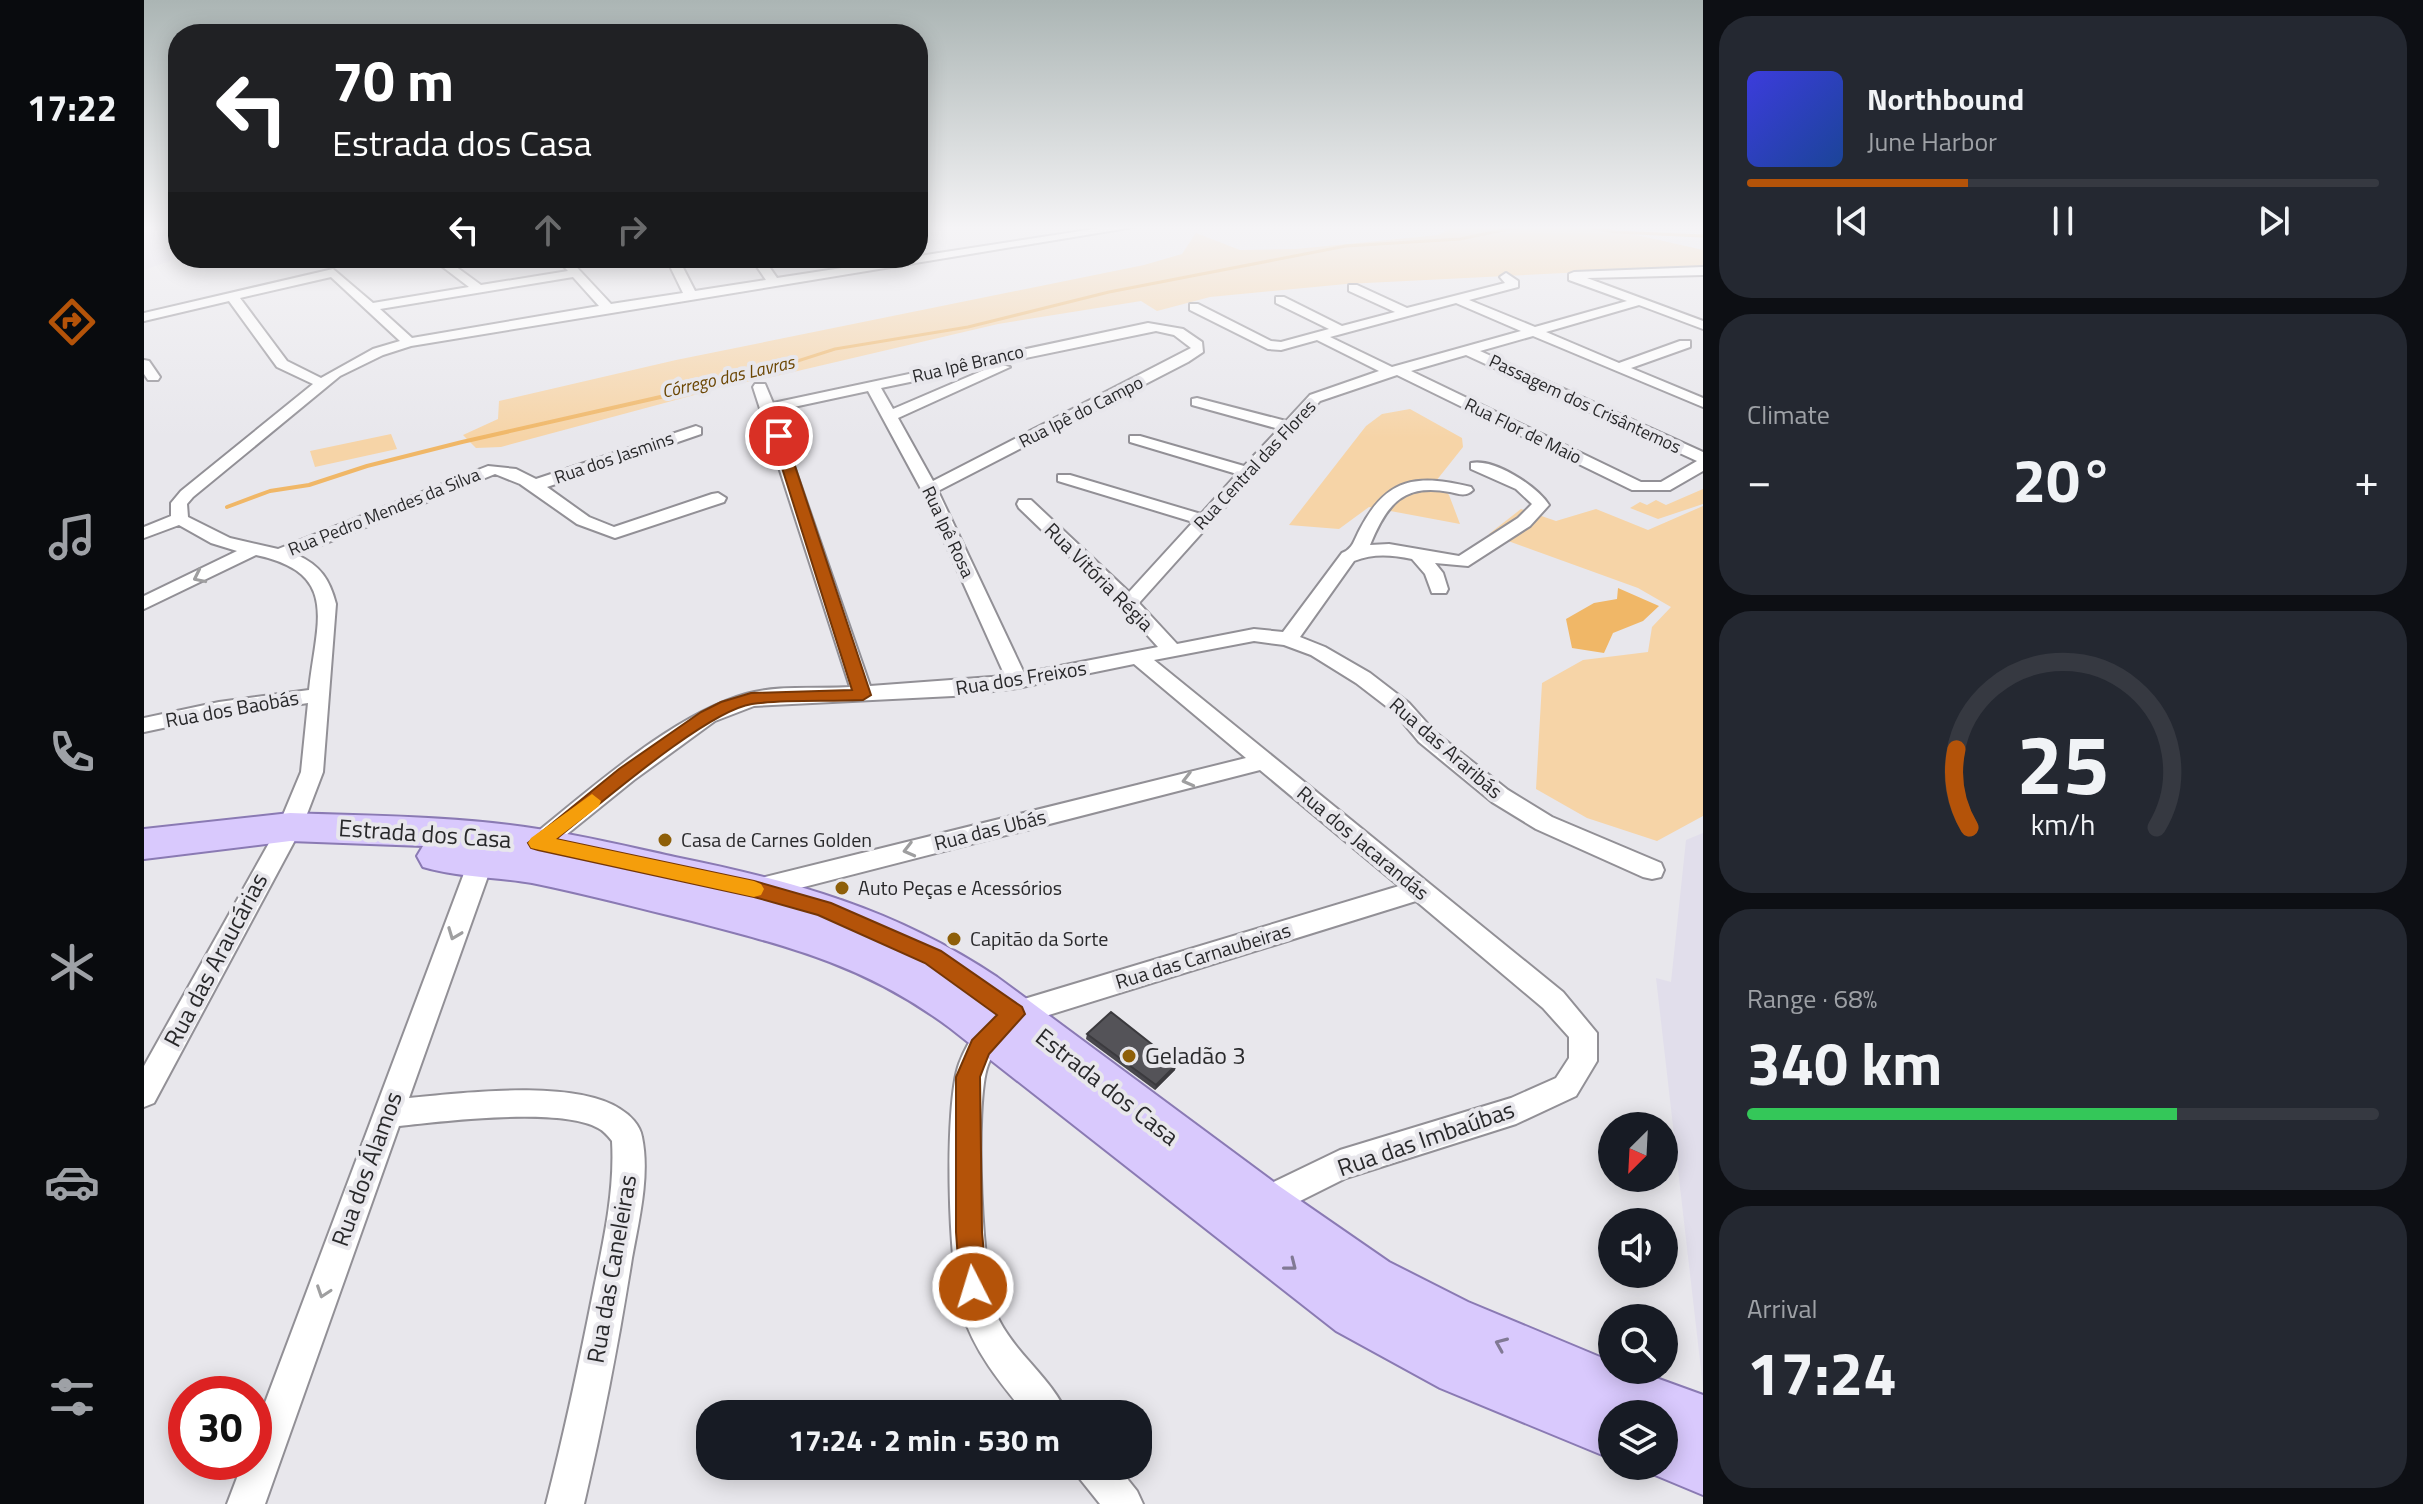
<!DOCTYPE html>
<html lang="en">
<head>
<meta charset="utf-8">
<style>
	body { margin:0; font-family:"Titillium Web",sans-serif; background:#242831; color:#f1f3f6; height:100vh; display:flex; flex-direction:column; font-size:30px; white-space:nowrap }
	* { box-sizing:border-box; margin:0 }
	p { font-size:26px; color:#9ea1a6 }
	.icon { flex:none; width:44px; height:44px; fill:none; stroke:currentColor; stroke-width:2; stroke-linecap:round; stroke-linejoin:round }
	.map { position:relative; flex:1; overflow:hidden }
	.side { display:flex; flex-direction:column; gap:16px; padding:16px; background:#0d0f14; width:720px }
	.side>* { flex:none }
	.top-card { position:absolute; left:24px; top:24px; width:760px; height:244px; border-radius:32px; box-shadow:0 4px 20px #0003; background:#202124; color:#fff; overflow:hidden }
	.needle { width:52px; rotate:204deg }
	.controls { position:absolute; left:1454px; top:1112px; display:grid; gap:16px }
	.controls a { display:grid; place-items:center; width:80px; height:80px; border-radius:50%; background:#171b24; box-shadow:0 4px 20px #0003; font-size:40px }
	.speed { position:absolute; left:24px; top:1376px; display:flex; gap:16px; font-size:40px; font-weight:700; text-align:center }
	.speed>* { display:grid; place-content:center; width:104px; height:104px; border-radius:50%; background:#171b24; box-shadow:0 4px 20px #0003; line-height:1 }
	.speed .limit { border:12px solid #d22; background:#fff; color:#111 }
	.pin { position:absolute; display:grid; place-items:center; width:68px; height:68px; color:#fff; margin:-34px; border:4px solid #fff; border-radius:50%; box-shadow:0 2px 8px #0007 }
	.me { position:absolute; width:88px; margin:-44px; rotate:355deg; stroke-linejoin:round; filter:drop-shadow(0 0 6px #0008) }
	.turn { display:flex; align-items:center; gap:28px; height:168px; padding:0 32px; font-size:36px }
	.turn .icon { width:104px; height:104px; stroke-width:2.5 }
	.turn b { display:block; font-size:56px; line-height:68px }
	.lanes { display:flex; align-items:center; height:76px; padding:0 32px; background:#0003; justify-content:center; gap:40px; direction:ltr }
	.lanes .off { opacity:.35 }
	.big { font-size:60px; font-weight:700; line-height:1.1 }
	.side .card { flex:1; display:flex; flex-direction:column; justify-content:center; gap:12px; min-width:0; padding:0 28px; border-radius:32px; background:#242831 }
	.side .dial { align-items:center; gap:0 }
	.dial svg { height:208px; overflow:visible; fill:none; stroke:#363941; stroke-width:7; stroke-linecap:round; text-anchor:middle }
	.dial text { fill:#f1f3f6; stroke:none }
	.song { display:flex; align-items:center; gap:24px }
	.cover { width:96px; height:96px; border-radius:12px; background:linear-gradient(135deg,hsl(240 70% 55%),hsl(220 70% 35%)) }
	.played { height:8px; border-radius:4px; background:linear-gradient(90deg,#b45309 35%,#363941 35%) }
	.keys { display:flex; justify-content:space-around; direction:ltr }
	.heat { display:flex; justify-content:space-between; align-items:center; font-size:44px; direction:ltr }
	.charge { height:12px; border-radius:6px; background:linear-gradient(90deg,#34c759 68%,#363941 0) }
	.trip { position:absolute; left:552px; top:1400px; width:456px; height:80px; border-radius:32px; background:#171b24; box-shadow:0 4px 20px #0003; font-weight:700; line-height:80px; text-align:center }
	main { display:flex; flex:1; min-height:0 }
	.tabs { display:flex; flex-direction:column; width:144px; justify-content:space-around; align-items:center; background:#090b0e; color:#9ea1a6 }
	.tabs .icon { width:56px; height:56px }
	.tabs .active { color:#b45309 }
	.tabs b { font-size:36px; color:#f1f3f6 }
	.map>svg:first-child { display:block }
	.built { fill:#e1deeb }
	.green { fill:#f6d4a7 }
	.water { fill:#f0b767 }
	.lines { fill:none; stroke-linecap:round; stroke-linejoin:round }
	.stream-far1 { stroke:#f0b767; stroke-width:3 }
	.stream { stroke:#f0b767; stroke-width:4 }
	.street-casing { stroke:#929096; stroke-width:4 }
	.primary-casing { stroke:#8a7ab3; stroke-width:4 }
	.street { fill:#fff; fill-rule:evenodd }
	.primary { fill:#d9c9fd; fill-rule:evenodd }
	.wall { fill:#48474c }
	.shaded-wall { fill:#3b3a3e }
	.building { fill:#545358; stroke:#3b3a3e; stroke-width:2 }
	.oneway { stroke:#9f9fa0 }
	.oneway2 { stroke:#817994 }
	.route { fill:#b45309; stroke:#753606; stroke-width:2 }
	.slow { fill:#f59e0b }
	.poi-dot { fill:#8e5f09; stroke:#e8e7ec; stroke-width:3 }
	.labels { text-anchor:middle; stroke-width:8; stroke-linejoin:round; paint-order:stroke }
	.far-street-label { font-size:18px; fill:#29292b; stroke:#e8e7ec }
	.far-water-label { font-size:18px; font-style:italic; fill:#6b4603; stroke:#e8e7ec }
	.street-label { font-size:20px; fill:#29292b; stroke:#e8e7ec }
	.poi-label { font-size:20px; fill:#29292b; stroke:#e8e7ec; text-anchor:start }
	.near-street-label { font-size:24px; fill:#29292b; stroke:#e8e7ec }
	.near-poi-label { font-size:24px; fill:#29292b; stroke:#e8e7ec; text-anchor:start }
</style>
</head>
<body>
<main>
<nav class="tabs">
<b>17:22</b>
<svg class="icon active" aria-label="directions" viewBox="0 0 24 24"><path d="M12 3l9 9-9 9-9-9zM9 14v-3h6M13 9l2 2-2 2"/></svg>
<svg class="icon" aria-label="music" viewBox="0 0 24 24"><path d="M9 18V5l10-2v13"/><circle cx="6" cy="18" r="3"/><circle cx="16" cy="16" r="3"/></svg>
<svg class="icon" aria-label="phone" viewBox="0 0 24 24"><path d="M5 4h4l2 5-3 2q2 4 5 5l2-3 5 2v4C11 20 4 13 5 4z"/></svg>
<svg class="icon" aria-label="climate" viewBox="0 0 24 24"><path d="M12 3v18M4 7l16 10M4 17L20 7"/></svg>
<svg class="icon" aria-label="car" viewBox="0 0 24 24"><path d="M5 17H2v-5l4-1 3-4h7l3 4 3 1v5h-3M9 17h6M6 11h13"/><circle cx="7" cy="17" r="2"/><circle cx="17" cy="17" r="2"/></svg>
<svg class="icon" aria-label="filters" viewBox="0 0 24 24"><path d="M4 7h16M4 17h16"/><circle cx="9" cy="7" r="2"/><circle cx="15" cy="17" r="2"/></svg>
</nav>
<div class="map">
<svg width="1559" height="1504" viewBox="0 0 1559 1504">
	<rect width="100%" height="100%" fill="#e8e7ec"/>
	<path class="built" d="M0,227H34V258L0,270Z
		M1559,833V1387L1512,978L1527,982L1542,840Z"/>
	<path class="green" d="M1307,227H1457L1559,250V266L1202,284L1066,297L1013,311L997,301L854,324L628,377L556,391L554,394L357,447L332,448L319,435L354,419L355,401L532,360L1000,265L1038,254L1052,233L1096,250L1152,249L1295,235Z
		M1266,409L1318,438L1319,447L1292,481L1305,495L1316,524L1225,507L1195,529L1145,525L1222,426L1238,414Z
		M247,434L253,449L171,467L166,451Z
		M1559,489V504L1514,519L1486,508L1496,502L1503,505L1512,500L1522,505Z
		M1559,506V816L1513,841L1443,818L1392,789L1398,683L1439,660L1504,652L1508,627L1527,607L1494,588L1345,534L1377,509L1412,521L1452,509L1504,530Z"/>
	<path class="water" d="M1474,588L1515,606L1499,621L1469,633L1460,653L1428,648L1422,619L1450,603L1473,599Z"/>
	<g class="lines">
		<path class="stream-far1" d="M1445,227L1471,232L1559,236
			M616,373L691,349L824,327L965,292L1202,246L1316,239L1374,227"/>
		<path class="stream" d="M83,507L126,491L165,485L223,466L318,442L543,391L583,377L626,371"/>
		<g class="street-casing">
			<path id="street" d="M963,227H990L267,346L239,355L196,376L49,497L43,504L44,517L86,538L134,549L344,466L372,469L392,479L552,426L557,428V434L403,487L445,517L470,527L568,494L574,493L582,498L580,502L471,538L433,524L376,484L351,474L153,555C176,565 186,580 192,604L179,772L158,827L10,1103L0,1107V1066L134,827L157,772L164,703L75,716L0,732V718L75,702L165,690C172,622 197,573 112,555L0,609V596L93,551L67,543L35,525L0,538V527L27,516V503L37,491L169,384L133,367L85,301L0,321V313L189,269L229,303L325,287L287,258H300L337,285L424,271L412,258H424L467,304L539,293L522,258H534L551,291L622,280L607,258H619L633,278ZM187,277L256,341L229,349L177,378L143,361L96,298ZM429,277L455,306L268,338L236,309Z
				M1559,267V275L1443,278L1559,321V329L1495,305L1402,332L1475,363L1536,341H1546V347L1487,368L1559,398V407L1389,336L1336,351L1559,452V471L1526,490H1488L1253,375L1176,401L995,603L1033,644L1110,629L1139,632L1198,553C1209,549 1210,540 1216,529C1243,477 1273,474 1327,487L1329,490C1322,497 1315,494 1306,492C1259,483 1243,504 1226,545L1245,544L1315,556L1374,518L1388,504L1372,489L1327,469V463C1350,458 1393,486 1405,505L1386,526L1324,566L1291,563L1299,573L1304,589L1302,593H1288L1281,574L1268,559C1248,555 1230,553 1210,561L1156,637L1181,647L1226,673L1265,703L1291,732L1364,790L1408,817L1517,863L1520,870L1517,877L1508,879L1499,877L1392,829L1348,802L1275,742L1251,713L1212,683L1167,655L1140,645L1110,641L1010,660L1419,992L1453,1033V1061L1432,1096L1372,1124L1202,1178L1116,1221L1105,1216L1100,1205L1105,1194L1196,1150L1367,1098L1412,1078L1425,1058V1037L1399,1008L1272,901L879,1023C866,1035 850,1048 844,1065C830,1101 837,1286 855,1320C873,1355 908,1379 923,1414H882C856,1383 830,1351 818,1312C804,1268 800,1106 815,1064C824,1039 844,1011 870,1002L1255,886L1116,770L609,900L600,897L597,890L600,883L609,880L1102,758L990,664L873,688L809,696L610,706L571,721L490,780L396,856L387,859L378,856L375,850L378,844C442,794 525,716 602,694C631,685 675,689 706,687L609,387L611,384H621L629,403L1004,323L1039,329L1058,342L1059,352L1044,362L794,491L880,673L1014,647L978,607L875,508L873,504L875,500H887L985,592L1049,522L914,481V475H926L1057,514L1093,474L986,442V436H996L1100,466L1135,429L1048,405V399L1053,398L1142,421L1166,395L1235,371L1173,340L1137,350L1124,349L1046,310V304H1054L1127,341L1137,342L1185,329L1132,303V297H1140L1198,326L1251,312L1205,291V285H1213L1263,308L1361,283L1356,277L1362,273L1374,281V287L1325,300L1391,327L1483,301L1425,280V274L1430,272ZM1312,303L1377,331L1248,367L1186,337ZM1012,331L1030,335L1047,348L789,481L754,418L866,367L854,364L749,409L737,388ZM1322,355L1553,461L1517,482H1497L1267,371ZM724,391L777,489L861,676L726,686L631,411Z
				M0,360L5,361L16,377L14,380H4L0,374Z
				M344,840L353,843L356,849L349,862L265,1098C318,1093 430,1079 476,1109C486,1115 496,1125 498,1137C506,1175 495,1220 488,1258C475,1341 459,1423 440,1504H402C420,1434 435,1364 449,1293C459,1243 471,1192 468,1141C464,1136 460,1131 454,1128C417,1107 299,1121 255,1126L121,1504H83L99,1462H110V1432L325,860L335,843Z
				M930,1466H973L993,1491L999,1504H956L936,1479Z"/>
		</g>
		<g class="primary-casing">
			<path id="primary" d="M146,813C229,816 312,816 394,829C440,836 486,847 531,857C650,881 751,909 853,977L1135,1186L1245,1262L1324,1302L1468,1362V1370H1490L1559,1395V1495L1499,1470L1497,1466H1520V1414H1468V1459L1296,1388L1192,1331L806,1028C723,966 647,947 548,921C495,908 442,894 388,883C352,877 313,877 279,867L273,856L279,846L146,841L0,859V829Z"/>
		</g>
		<use href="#street" class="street"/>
		<use href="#primary" class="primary"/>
	</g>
	<path class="wall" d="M943,1034L1031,1070L1011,1090L942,1039Z"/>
	<path class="shaded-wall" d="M1033,1064L1031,1070L1011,1090L1012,1085Z"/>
	<path class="building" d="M967,1012L1033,1064L1012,1085L943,1034Z"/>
	<defs><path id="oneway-chevron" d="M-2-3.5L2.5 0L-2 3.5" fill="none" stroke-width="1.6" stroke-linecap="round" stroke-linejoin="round" transform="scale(2)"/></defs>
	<g class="oneway">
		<use href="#oneway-chevron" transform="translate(55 577) rotate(154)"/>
		<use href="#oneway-chevron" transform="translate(1044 780) rotate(166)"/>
		<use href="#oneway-chevron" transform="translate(765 850) rotate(166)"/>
		<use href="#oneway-chevron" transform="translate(310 934) rotate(111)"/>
		<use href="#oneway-chevron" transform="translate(179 1292) rotate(109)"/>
	</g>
	<g class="oneway2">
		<use href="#oneway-chevron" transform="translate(1147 1265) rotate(38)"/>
		<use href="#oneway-chevron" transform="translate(1357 1344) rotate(-157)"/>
	</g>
	<linearGradient id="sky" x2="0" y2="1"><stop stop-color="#abb5b4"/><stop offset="0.52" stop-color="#f5f4f6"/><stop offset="1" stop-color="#f5f4f6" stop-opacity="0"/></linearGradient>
	<rect width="1559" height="438" fill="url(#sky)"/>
	<path class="route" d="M635,433L641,436L727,695L719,700C683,702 644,699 608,704C562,711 453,807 412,839L610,881L687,903L797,951L878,1007L881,1014L845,1054L836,1077L838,1232L843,1287L839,1297L829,1301L820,1297L816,1287L812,1232V1077L828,1040L853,1015L781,963L674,915L610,897L394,850L387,848L384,843L475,769L557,712L577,702L607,693L708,690L628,436Z"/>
	<path class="slow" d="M448,794L457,801L455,806L412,839L610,881L617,884L620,889L617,895L610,897L387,848L384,843L387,838Z"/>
	<g class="poi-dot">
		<circle cx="521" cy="840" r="8"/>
		<circle cx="698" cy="888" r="8"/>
		<circle cx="810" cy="939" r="8"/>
		<circle cx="985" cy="1056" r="8"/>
	</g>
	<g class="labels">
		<g class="far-street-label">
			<text transform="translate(824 364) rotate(-13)" y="6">Rua Ipê Branco</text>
			<text transform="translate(1441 404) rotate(25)" y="6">Passagem dos Crisântemos</text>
			<text transform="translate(937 412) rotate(-27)" y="6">Rua Ipê do Campo</text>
			<text transform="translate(1379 431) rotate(26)" y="6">Rua Flor de Maio</text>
			<text transform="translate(470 458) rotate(-19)" y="6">Rua dos Jasmins</text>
			<text transform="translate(1111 465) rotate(-47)" y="6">Rua Central das Flores</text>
			<text transform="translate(240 512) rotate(-22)" y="6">Rua Pedro Mendes da Silva</text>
			<text transform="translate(804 532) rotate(65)" y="6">Rua Ipê Rosa</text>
		</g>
		<g class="far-water-label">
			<text transform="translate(584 377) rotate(-13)" y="6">Córrego das Lavras</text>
		</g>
		<g class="street-label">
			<text transform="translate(955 577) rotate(45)" y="7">Rua Vitória Régia</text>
			<text transform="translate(877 678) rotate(-9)" y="7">Rua dos Freixos</text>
			<text transform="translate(88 709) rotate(-10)" y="7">Rua dos Baobás</text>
			<text transform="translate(1302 748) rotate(41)" y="7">Rua das Araribás</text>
			<text transform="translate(846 830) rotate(-14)" y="7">Rua das Ubás</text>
			<text transform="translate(1219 843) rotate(40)" y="7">Rua dos Jacarandás</text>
			<text transform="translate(1059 956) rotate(-17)" y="7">Rua das Carnaubeiras</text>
		</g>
		<g class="poi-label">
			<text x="537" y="847">Casa de Carnes Golden</text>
			<text x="714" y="895">Auto Peças e Acessórios</text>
			<text x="826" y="946">Capitão da Sorte</text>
		</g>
		<g class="near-street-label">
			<text transform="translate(281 834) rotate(4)" y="8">Estrada dos Casa</text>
			<text transform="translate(72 960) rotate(-62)" y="8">Rua das Araucárias</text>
			<text transform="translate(963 1087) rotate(38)" y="8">Estrada dos Casa</text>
			<text transform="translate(1282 1139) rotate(-19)" y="8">Rua das Imbaúbas</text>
			<text transform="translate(223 1169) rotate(-70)" y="8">Rua dos Álamos</text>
			<text transform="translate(468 1269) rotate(-80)" y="8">Rua das Caneleiras</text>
		</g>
		<g class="near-poi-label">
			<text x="1001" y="1064">Geladão 3</text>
		</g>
	</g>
</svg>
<div class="controls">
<a><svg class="needle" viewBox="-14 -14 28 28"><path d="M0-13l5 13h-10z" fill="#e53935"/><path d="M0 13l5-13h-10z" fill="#9ea1a6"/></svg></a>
<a><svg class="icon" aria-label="sound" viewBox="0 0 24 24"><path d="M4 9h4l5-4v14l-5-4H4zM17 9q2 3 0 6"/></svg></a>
<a><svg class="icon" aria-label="search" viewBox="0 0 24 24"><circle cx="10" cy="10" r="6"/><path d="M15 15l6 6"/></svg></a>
<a><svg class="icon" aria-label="layers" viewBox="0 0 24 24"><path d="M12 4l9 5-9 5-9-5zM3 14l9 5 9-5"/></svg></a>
</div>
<div class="speed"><div class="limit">30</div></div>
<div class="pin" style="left:635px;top:436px;background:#d93025"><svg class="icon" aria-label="arrive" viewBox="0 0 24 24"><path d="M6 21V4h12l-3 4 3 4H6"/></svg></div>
<svg class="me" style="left:829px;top:1287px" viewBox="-20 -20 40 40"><circle r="17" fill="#b45309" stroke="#fff" stroke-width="3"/><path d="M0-11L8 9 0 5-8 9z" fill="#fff"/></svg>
<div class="trip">17:24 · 2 min · 530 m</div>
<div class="top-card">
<div class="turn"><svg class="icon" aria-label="left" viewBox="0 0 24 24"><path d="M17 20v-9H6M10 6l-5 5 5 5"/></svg><div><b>70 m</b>Estrada dos Casa</div></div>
<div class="lanes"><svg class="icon" aria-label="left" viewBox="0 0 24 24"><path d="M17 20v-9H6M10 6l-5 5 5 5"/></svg><svg class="icon off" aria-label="ahead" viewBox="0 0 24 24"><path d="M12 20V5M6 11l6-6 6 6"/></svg><svg class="icon off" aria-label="right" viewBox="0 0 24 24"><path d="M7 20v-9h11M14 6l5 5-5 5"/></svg></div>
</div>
</div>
<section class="side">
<div class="card">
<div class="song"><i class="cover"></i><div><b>Northbound</b><p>June Harbor</p></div></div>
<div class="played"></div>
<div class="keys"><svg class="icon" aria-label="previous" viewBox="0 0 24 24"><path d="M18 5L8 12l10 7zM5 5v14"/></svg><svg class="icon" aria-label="pause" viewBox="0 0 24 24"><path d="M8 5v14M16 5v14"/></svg><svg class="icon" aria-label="next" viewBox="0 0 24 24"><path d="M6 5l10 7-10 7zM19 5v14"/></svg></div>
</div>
<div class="card"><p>Climate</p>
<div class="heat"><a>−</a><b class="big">20°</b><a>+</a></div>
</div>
<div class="card dial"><svg viewBox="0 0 100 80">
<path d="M14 69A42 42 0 1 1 86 69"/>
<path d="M14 69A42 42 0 0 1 9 39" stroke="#b45309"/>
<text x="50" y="56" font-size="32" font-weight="700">25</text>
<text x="50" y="72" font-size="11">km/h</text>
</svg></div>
<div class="card"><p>Range · 68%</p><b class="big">340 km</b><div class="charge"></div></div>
<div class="card"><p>Arrival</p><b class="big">17:24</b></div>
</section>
</main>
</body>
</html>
